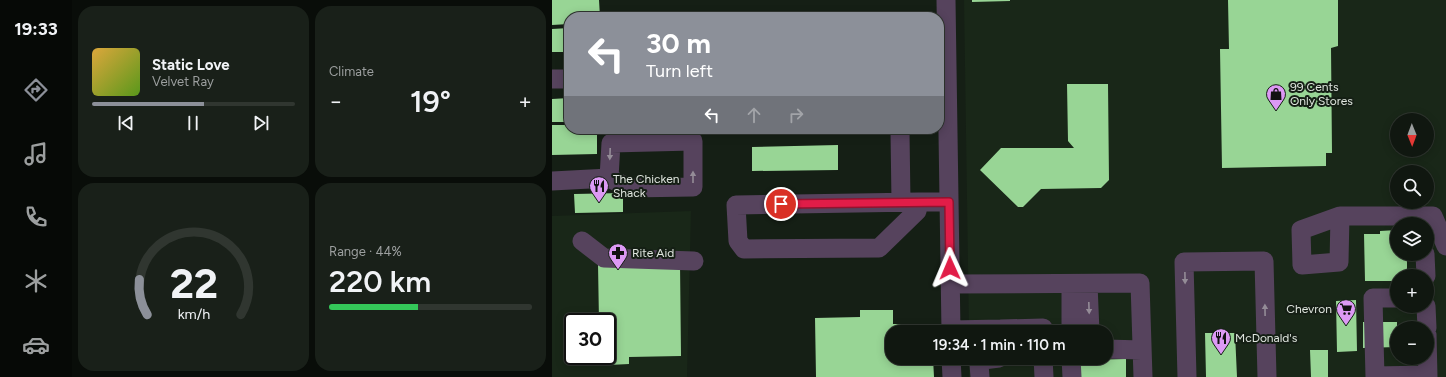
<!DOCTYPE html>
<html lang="en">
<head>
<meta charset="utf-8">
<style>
	body { margin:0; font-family:Figtree,sans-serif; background:#192019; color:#f1f3f6; height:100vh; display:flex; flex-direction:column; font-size:15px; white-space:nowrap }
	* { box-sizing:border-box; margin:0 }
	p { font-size:13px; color:#9c9f9f }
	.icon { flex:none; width:22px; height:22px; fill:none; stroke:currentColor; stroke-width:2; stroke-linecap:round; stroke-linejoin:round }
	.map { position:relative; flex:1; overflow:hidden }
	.details { display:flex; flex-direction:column; gap:6px; padding:6px; background:#090d09; width:480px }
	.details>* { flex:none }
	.banner { position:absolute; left:12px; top:12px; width:380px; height:122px; border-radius:16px; box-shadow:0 2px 10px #0003,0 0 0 1px #303630; background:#8c9099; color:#fff; overflow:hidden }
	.needle { width:26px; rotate:179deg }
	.fabs { position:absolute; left:838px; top:113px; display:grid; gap:8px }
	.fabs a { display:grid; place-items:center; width:44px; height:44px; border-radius:50%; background:#101710; box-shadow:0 2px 10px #0003,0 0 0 1px #303630; font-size:20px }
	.speed { position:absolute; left:12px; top:313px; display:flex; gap:8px; font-size:20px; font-weight:700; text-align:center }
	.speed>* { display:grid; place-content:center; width:52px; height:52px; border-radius:50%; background:#101710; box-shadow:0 2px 10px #0003,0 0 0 1px #303630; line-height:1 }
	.speed .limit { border:2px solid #111; border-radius:6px; background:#fff; color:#111 }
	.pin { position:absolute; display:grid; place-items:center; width:34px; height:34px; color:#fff; margin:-17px; border:2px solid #fff; border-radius:50%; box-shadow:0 1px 4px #0007 }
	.me { position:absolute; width:44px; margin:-22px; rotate:359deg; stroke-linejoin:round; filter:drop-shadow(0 0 3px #0008) }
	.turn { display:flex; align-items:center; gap:14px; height:84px; padding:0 16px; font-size:18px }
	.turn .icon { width:52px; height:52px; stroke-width:2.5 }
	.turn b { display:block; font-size:28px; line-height:34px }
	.lanes { display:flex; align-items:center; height:38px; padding:0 16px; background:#0003; justify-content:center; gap:20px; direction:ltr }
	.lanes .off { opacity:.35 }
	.big { font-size:30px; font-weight:600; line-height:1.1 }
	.details .card { flex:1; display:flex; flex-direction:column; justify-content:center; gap:6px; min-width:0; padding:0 14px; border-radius:16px; background:#192019 }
	.details .dial { align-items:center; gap:0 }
	.dial svg { height:104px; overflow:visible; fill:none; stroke:#303630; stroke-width:7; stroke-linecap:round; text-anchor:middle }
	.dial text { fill:#f1f3f6; stroke:none }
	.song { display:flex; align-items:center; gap:12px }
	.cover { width:48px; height:48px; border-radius:6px; background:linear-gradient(135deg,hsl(40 70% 55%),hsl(90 70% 35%)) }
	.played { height:4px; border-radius:2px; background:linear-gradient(90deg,#8c9099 55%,#303630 55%) }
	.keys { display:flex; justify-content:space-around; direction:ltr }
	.heat { display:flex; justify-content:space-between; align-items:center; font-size:22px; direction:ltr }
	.charge { height:6px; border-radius:3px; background:linear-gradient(90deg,#34c759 44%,#303630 0) }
	.details .tiles { flex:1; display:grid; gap:6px; grid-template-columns:repeat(2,1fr) }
	.trip { position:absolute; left:333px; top:325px; width:228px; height:40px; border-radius:16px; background:#101710; box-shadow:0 2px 10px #0003,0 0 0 1px #303630; font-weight:600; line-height:40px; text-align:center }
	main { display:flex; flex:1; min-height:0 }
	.dock { display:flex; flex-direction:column; width:72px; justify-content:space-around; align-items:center; background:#060906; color:#9c9f9f }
	.dock .icon { width:28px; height:28px }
	.dock .current { color:#8c9099 }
	.dock b { font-size:18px; color:#f1f3f6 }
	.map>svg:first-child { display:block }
	.built { fill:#192718; fill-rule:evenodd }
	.building { fill:#98d595 }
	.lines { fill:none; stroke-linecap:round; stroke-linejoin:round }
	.minor { stroke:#56435d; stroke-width:19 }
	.oneway { fill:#948c97 }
	.route-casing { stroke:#92132f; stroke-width:10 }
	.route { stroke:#e11d48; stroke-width:7 }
	.labels { text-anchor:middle; stroke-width:4; stroke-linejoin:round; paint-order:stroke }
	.poi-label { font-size:12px; fill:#dfe5de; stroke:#151f15; text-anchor:start }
</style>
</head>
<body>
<main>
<nav class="dock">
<b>19:33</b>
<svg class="icon current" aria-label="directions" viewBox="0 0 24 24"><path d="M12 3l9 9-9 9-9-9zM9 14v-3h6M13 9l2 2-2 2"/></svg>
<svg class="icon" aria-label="music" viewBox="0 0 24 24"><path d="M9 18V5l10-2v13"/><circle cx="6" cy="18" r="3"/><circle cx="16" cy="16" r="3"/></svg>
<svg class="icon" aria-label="phone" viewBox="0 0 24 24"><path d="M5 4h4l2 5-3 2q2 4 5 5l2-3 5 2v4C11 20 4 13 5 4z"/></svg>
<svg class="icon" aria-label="climate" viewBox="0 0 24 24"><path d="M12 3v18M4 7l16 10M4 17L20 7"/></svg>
<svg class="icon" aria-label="car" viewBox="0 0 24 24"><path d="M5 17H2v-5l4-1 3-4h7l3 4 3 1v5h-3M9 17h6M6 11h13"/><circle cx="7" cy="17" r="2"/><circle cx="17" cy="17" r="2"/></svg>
</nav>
<section class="details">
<div class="tiles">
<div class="card">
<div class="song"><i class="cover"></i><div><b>Static Love</b><p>Velvet Ray</p></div></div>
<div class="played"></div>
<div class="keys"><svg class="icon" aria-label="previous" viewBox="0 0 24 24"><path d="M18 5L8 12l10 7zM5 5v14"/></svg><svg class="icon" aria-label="pause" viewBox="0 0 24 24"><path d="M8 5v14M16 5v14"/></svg><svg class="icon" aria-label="next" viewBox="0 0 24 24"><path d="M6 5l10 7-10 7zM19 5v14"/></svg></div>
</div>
<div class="card"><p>Climate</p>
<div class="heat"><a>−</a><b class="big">19°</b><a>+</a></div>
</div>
<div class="card dial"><svg viewBox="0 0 100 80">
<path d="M14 69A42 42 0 1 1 86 69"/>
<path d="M14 69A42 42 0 0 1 8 42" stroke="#8c9099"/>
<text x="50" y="56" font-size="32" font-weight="700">22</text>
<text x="50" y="72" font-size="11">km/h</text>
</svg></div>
<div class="card"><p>Range · 44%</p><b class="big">220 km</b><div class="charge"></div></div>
</div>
</section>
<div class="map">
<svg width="894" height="377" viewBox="0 0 894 377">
	<rect width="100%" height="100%" fill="#151f15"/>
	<path class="built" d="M412,0H894V377H417V358H554V332H417ZM845,120H875V150H845ZM845,172H875V202H845ZM845,224H875V254H845ZM845,276H875V306H845ZM845,328H875V358H845Z
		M139,211L135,377H0V216ZM21,322H55V356H21Z"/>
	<path class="building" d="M0,0H47L48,17H17V24L0,25Z
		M420,0H458V1L420,2Z
		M676,0H786V46L779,48L780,153H774V166L670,168L668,49H677Z
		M17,28V52H0V29Z
		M515,84H556L557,180L549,188L489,189L471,207H466L428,170L449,148H522L516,141Z
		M17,98V122H0V99Z
		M0,125H17V129H45V154L0,155Z
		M286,145V170L200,171V147Z
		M71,193V212L23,213L22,194Z
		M845,230V254H855V276H845V281H813L812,234H828V231Z
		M128,263L129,356L77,357V364L57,365L48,356H55V322H47L46,264Z
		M804,300L805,351L785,352L784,301Z
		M308,310H341V324H349V332H340V358H381L382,377H264L263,318L308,317Z
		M811,322H845V347L811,348Z
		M653,333H683L685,377H654Z
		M758,350H776V377H759Z
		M574,359V377H526V366H531L532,360Z"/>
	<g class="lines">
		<path class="minor" d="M394,0L399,332
			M0,79H17
			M348,132L349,202
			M0,181L57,178L77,188L141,187V141L59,143L57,178
			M367,202L184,205L186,241L192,249L327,248L365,211L367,202H397
			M788,216L787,262L750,265L749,230L788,216H881
			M881,216L894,246
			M30,241L52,258L142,261
			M873,254L874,276
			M399,284L588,283L591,377
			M519,284V332
			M536,284L538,332
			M874,306L875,328
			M449,329L491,328V332
			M399,330L449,329V332
			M875,334L876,377
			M554,349L590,350
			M399,358L400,377
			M491,358L492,377
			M519,358L520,377
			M823,376L876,375
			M428,377L427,364L431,360L447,358
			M635,377L632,262L712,261L715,377
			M823,377L821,298H845"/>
	</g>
	<defs><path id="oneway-solid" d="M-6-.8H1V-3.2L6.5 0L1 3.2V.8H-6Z"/></defs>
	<g class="oneway">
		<use href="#oneway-solid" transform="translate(58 154) rotate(92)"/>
		<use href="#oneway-solid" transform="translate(141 177) rotate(-90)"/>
		<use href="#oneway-solid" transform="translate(633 278) rotate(89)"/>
		<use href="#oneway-solid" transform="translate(537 308) rotate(88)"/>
		<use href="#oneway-solid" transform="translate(713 310) rotate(-91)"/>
	</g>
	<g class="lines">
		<g class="route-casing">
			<path id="route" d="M229,204L397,202L398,268"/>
		</g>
		<use href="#route" class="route"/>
	</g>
	<defs>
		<g id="shop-pin" transform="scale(1)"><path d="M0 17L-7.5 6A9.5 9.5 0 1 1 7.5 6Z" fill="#dc99f4" stroke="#151f15"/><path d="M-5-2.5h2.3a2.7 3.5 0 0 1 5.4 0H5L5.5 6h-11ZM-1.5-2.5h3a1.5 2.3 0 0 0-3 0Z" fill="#111"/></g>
		<g id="restaurant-pin" transform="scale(1)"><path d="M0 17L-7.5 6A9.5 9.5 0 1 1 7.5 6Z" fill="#dc99f4" stroke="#151f15"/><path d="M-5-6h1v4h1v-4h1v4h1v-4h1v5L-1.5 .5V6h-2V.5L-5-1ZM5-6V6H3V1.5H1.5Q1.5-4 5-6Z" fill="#111"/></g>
		<g id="pharmacy-pin" transform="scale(1)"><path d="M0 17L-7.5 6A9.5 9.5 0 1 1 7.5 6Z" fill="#dc99f4" stroke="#151f15"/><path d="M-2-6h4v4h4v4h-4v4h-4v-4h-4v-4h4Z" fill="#111"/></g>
		<g id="supermarket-pin" transform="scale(1)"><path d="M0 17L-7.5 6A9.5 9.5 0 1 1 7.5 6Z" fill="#dc99f4" stroke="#151f15"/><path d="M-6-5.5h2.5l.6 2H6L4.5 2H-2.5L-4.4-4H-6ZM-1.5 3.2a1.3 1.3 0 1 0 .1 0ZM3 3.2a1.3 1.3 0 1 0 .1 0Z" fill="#111"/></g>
	</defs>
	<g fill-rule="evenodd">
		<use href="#shop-pin" x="724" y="94"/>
		<use href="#restaurant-pin" x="47" y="186"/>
		<use href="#pharmacy-pin" x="66" y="253"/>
		<use href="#supermarket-pin" x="794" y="309"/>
		<use href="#restaurant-pin" x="669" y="338"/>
	</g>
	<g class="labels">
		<g class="poi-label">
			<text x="738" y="91">99 Cents<tspan x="738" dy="14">Only Stores</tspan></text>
			<text x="61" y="183">The Chicken<tspan x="61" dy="14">Shack</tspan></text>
			<text x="80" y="257">Rite Aid</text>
			<text x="780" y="313" text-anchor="end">Chevron</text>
			<text x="683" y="342">McDonald's</text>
		</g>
	</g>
</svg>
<div class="fabs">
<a><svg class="needle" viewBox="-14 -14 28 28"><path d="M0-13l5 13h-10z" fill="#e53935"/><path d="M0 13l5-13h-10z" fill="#9c9f9f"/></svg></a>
<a><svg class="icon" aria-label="search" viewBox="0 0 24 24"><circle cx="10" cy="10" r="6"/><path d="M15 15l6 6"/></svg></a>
<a><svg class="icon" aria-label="layers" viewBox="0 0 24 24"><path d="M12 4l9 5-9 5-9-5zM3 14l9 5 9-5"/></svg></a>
<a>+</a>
<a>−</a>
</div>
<div class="speed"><div class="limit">30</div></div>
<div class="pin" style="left:229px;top:204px;background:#d93025"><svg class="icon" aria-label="arrive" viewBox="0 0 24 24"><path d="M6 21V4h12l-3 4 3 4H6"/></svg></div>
<svg class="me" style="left:398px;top:268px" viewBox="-20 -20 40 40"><path d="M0-17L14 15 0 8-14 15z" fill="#e11d48" stroke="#fff" stroke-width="4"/></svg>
<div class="trip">19:34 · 1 min · 110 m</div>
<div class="banner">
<div class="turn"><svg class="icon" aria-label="left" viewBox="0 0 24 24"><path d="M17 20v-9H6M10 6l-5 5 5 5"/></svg><div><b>30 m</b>Turn left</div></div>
<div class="lanes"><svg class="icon" aria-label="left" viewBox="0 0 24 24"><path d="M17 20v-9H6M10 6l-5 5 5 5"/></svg><svg class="icon off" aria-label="ahead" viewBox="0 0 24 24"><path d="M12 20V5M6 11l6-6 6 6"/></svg><svg class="icon off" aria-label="right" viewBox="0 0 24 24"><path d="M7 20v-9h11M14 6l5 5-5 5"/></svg></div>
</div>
</div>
</main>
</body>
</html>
